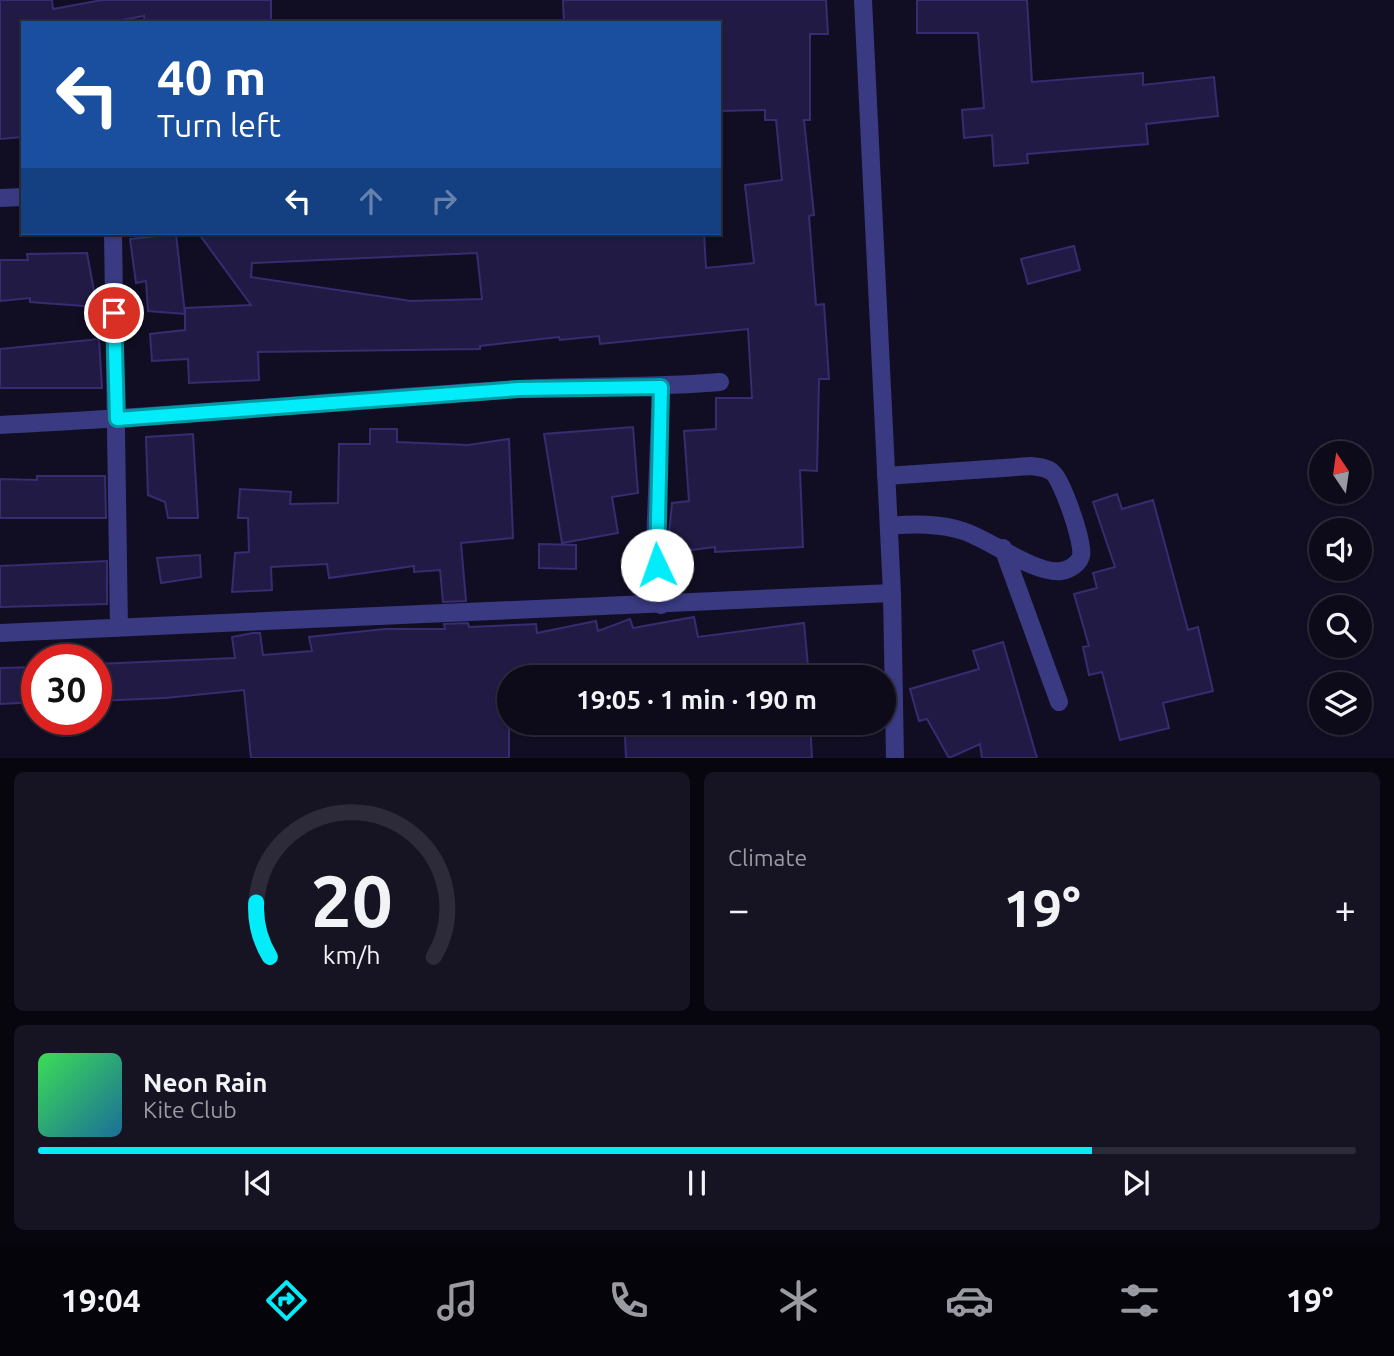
<!DOCTYPE html>
<html lang="en">
<head>
<meta charset="utf-8">
<style>
	body { margin:0; font-family:Ubuntu,sans-serif; background:#161323; color:#f1f3f6; height:100vh; display:flex; flex-direction:column; font-size:26px; white-space:nowrap }
	* { box-sizing:border-box; margin:0 }
	p { font-size:23px; color:#9a9aa2 }
	.icon { flex:none; width:38px; height:38px; fill:none; stroke:currentColor; stroke-width:2; stroke-linecap:round; stroke-linejoin:round }
	.map { position:relative; height:758px; overflow:hidden }
	.details { display:flex; flex-direction:column; gap:14px; padding:14px; background:#07060e; flex:1 }
	.details>* { flex:none }
	.top-card { position:absolute; left:21px; top:21px; width:700px; height:214px; border-radius:0px; box-shadow:0 2px 5px #0004,0 0 0 2px #2d2b39; background:#1a4fa0; color:#fff; overflow:hidden }
	.needle { width:46px; rotate:347deg }
	.tools { position:absolute; left:1309px; top:441px; display:grid; gap:14px }
	.tools a { display:grid; place-items:center; width:63px; height:63px; border-radius:50%; background:#0d0a1a; box-shadow:0 2px 5px #0004,0 0 0 2px #2d2b39; font-size:35px }
	.speed { position:absolute; left:21px; top:644px; display:flex; gap:14px; font-size:35px; font-weight:700; text-align:center }
	.speed>* { display:grid; place-content:center; width:91px; height:91px; border-radius:50%; background:#0d0a1a; box-shadow:0 2px 5px #0004,0 0 0 2px #2d2b39; line-height:1 }
	.speed .limit { border:10px solid #d22; background:#fff; color:#111 }
	.pin { position:absolute; display:grid; place-items:center; width:60px; height:60px; color:#fff; margin:-30px; border:4px solid #fff; border-radius:50%; box-shadow:0 2px 7px #0007 }
	.me { position:absolute; width:77px; margin:-38px; rotate:357deg; stroke-linejoin:round; filter:drop-shadow(0 0 5px #0008) }
	.turn { display:flex; align-items:center; gap:24px; height:147px; padding:0 21px; font-size:32px }
	.turn .icon { width:91px; height:91px; stroke-width:2.5 }
	.turn b { display:block; font-size:49px; line-height:60px }
	.lanes { display:flex; align-items:center; height:66px; padding:0 21px; background:#0003; justify-content:center; gap:35px; direction:ltr }
	.lanes .off { opacity:.35 }
	.big { font-size:52px; font-weight:600; line-height:1.1 }
	.details .widget { flex:1; display:flex; flex-direction:column; justify-content:center; gap:10px; min-width:0; padding:0 24px; border-radius:10px; background:#161323 }
	.details .dial { align-items:center; gap:0 }
	.dial svg { height:182px; overflow:visible; fill:none; stroke:#2d2b39; stroke-width:7; stroke-linecap:round; text-anchor:middle }
	.dial text { fill:#f1f3f6; stroke:none }
	.song { display:flex; align-items:center; gap:21px }
	.cover { width:84px; height:84px; border-radius:10px; background:linear-gradient(135deg,hsl(130 70% 55%),hsl(200 70% 35%)) }
	.played { height:7px; border-radius:4px; background:linear-gradient(90deg,#02ecf9 80%,#2d2b39 80%) }
	.keys { display:flex; justify-content:space-around; direction:ltr }
	.heat { display:flex; justify-content:space-between; align-items:center; font-size:38px; direction:ltr }
	.details .tiles { flex:1; display:grid; gap:14px; grid-template-columns:1fr 1fr }
	.widget:last-child { grid-column:span 2 }
	.trip { position:absolute; left:497px; top:665px; width:399px; height:70px; border-radius:35px; background:#0d0a1a; box-shadow:0 2px 5px #0004,0 0 0 2px #2d2b39; font-weight:600; line-height:70px; text-align:center }
	.tab-bar { display:flex; height:112px; justify-content:space-around; align-items:center; background:#05040a; color:#9a9aa2 }
	.tab-bar .icon { width:49px; height:49px }
	.tab-bar .active { color:#02ecf9 }
	.tab-bar b { font-size:32px; color:#f1f3f6 }
	.map>svg:first-child { display:block }
	.building { fill:#211a44; stroke:#372c70; stroke-width:2; fill-rule:evenodd }
	.lines { fill:none; stroke-linecap:round; stroke-linejoin:round }
	.service { stroke:#393a82; stroke-width:18 }
	.minor { stroke:#393a82; stroke-width:18 }
	.route-casing { stroke:#0199a2; stroke-width:18 }
	.route { stroke:#02ecf9; stroke-width:12 }
</style>
</head>
<body>
<div class="map">
<svg width="1394" height="758" viewBox="0 0 1394 758">
	<rect width="100%" height="100%" fill="#110e23"/>
	<path class="building" d="M0,0H52L53,9L102,0H271V23H145L144,16L104,23H23V137L0,139Z
		M563,0H826L828,34H810V120H804L814,215L809,216L816,305L824,304L829,379H819L817,471L800,470L803,547L715,552V547L667,553L672,503L689,501L684,431L716,429V398H752L748,329L600,344L599,336L560,340L559,337L480,346V349L258,352L259,380L189,383L188,359L152,361L150,334L185,330V308L251,305L199,234L704,233L706,268L754,263L745,185L782,180L776,120H765V110L719,111V23H564ZM477,253L482,299L411,301L251,277L252,263Z
		M917,0H1027L1032,82L1143,73V85L1214,77L1218,116L1146,124L1148,144L1027,154L1028,163L994,166L992,135L964,138L962,110L984,108L978,33H917Z
		M176,234L185,314L148,311L146,281L136,283L130,239Z
		M1074,246L1080,270L1028,284L1021,259Z
		M87,253L97,307L30,302V298L0,301V260H28L27,254Z
		M99,339L102,388H0V349Z
		M633,427L638,493L612,497L618,533L562,543L544,434Z
		M370,429H397V442L468,445L509,439L513,538L461,543L466,601L443,602L440,570L414,572V566L329,578L327,564L271,567L272,590L232,592L235,553L249,552L248,518H238L240,489L291,492L290,504L338,503L339,444H370Z
		M193,434L198,518H168L165,502L148,495L146,437Z
		M37,476H105L106,518H0V479L37,480Z
		M1117,494L1122,509L1153,500L1188,630L1198,627L1213,691L1163,703L1169,728L1120,740L1102,672L1089,675L1083,647L1089,646L1074,594L1097,588L1093,573L1115,567L1093,502Z
		M539,544L576,545V569L539,568Z
		M200,555L201,577L161,583L157,558Z
		M107,561V604L0,607V566Z
		M694,617L698,637L804,623L809,677H764L763,670L659,677H509V758H251L244,690L165,698L96,701V664L235,658L232,637L253,633H260L263,655L312,651L309,637L385,629H445L444,624L468,623L469,627L536,624L537,633L596,621L598,631L630,619L633,628Z
		M1003,642L1037,758H982L980,744L949,758L927,719L919,721L910,689L979,669L973,651Z
		M37,667V702L0,704V668Z
		M768,723H810L812,758H626L625,736L768,729Z"/>
	<g class="lines">
		<path class="service" d="M886,476L1031,466C1038,467 1046,467 1052,472C1062,479 1084,543 1081,556C1079,564 1069,570 1061,571C1036,575 989,539 963,531C938,523 914,524 889,526
			M1003,548L1059,702"/>
		<path class="minor" d="M863,0L892,593L895,758
			M0,198L23,197
			M113,233L119,628
			M0,425C173,417 346,400 519,389C586,385 653,388 720,382
			M661,605L655,545L661,387
			M0,633L892,593"/>
	</g>
	<g class="lines">
		<g class="route-casing">
			<path id="route" d="M114,313L117,419L519,389L661,387L657,565"/>
		</g>
		<use href="#route" class="route"/>
	</g>
</svg>
<div class="tools">
<a><svg class="needle" viewBox="-14 -14 28 28"><path d="M0-13l5 13h-10z" fill="#e53935"/><path d="M0 13l5-13h-10z" fill="#9a9aa2"/></svg></a>
<a><svg class="icon" aria-label="sound" viewBox="0 0 24 24"><path d="M4 9h4l5-4v14l-5-4H4zM17 9q2 3 0 6"/></svg></a>
<a><svg class="icon" aria-label="search" viewBox="0 0 24 24"><circle cx="10" cy="10" r="6"/><path d="M15 15l6 6"/></svg></a>
<a><svg class="icon" aria-label="layers" viewBox="0 0 24 24"><path d="M12 4l9 5-9 5-9-5zM3 14l9 5 9-5"/></svg></a>
</div>
<div class="speed"><div class="limit">30</div></div>
<div class="pin" style="left:114px;top:313px;background:#d93025"><svg class="icon" aria-label="arrive" viewBox="0 0 24 24"><path d="M6 21V4h12l-3 4 3 4H6"/></svg></div>
<svg class="me" style="left:657px;top:565px" viewBox="-20 -20 40 40"><circle r="19" fill="#fff"/><path d="M0-13L10 11 0 6-10 11z" fill="#02ecf9"/></svg>
<div class="trip">19:05 · 1 min · 190 m</div>
<div class="top-card">
<div class="turn"><svg class="icon" aria-label="left" viewBox="0 0 24 24"><path d="M17 20v-9H6M10 6l-5 5 5 5"/></svg><div><b>40 m</b>Turn left</div></div>
<div class="lanes"><svg class="icon" aria-label="left" viewBox="0 0 24 24"><path d="M17 20v-9H6M10 6l-5 5 5 5"/></svg><svg class="icon off" aria-label="ahead" viewBox="0 0 24 24"><path d="M12 20V5M6 11l6-6 6 6"/></svg><svg class="icon off" aria-label="right" viewBox="0 0 24 24"><path d="M7 20v-9h11M14 6l5 5-5 5"/></svg></div>
</div>
</div>
<section class="details">
<div class="tiles">
<div class="widget dial"><svg viewBox="0 0 100 80">
<path d="M14 69A42 42 0 1 1 86 69"/>
<path d="M14 69A42 42 0 0 1 8 45" stroke="#02ecf9"/>
<text x="50" y="56" font-size="32" font-weight="700">20</text>
<text x="50" y="72" font-size="11">km/h</text>
</svg></div>
<div class="widget"><p>Climate</p>
<div class="heat"><a>−</a><b class="big">19°</b><a>+</a></div>
</div>
<div class="widget">
<div class="song"><i class="cover"></i><div><b>Neon Rain</b><p>Kite Club</p></div></div>
<div class="played"></div>
<div class="keys"><svg class="icon" aria-label="previous" viewBox="0 0 24 24"><path d="M18 5L8 12l10 7zM5 5v14"/></svg><svg class="icon" aria-label="pause" viewBox="0 0 24 24"><path d="M8 5v14M16 5v14"/></svg><svg class="icon" aria-label="next" viewBox="0 0 24 24"><path d="M6 5l10 7-10 7zM19 5v14"/></svg></div>
</div>
</div>
</section>
<nav class="tab-bar">
<b>19:04</b>
<svg class="icon active" aria-label="directions" viewBox="0 0 24 24"><path d="M12 3l9 9-9 9-9-9zM9 14v-3h6M13 9l2 2-2 2"/></svg>
<svg class="icon" aria-label="music" viewBox="0 0 24 24"><path d="M9 18V5l10-2v13"/><circle cx="6" cy="18" r="3"/><circle cx="16" cy="16" r="3"/></svg>
<svg class="icon" aria-label="phone" viewBox="0 0 24 24"><path d="M5 4h4l2 5-3 2q2 4 5 5l2-3 5 2v4C11 20 4 13 5 4z"/></svg>
<svg class="icon" aria-label="climate" viewBox="0 0 24 24"><path d="M12 3v18M4 7l16 10M4 17L20 7"/></svg>
<svg class="icon" aria-label="car" viewBox="0 0 24 24"><path d="M5 17H2v-5l4-1 3-4h7l3 4 3 1v5h-3M9 17h6M6 11h13"/><circle cx="7" cy="17" r="2"/><circle cx="17" cy="17" r="2"/></svg>
<svg class="icon" aria-label="filters" viewBox="0 0 24 24"><path d="M4 7h16M4 17h16"/><circle cx="9" cy="7" r="2"/><circle cx="15" cy="17" r="2"/></svg>
<b>19°</b>
</nav>
</body>
</html>
